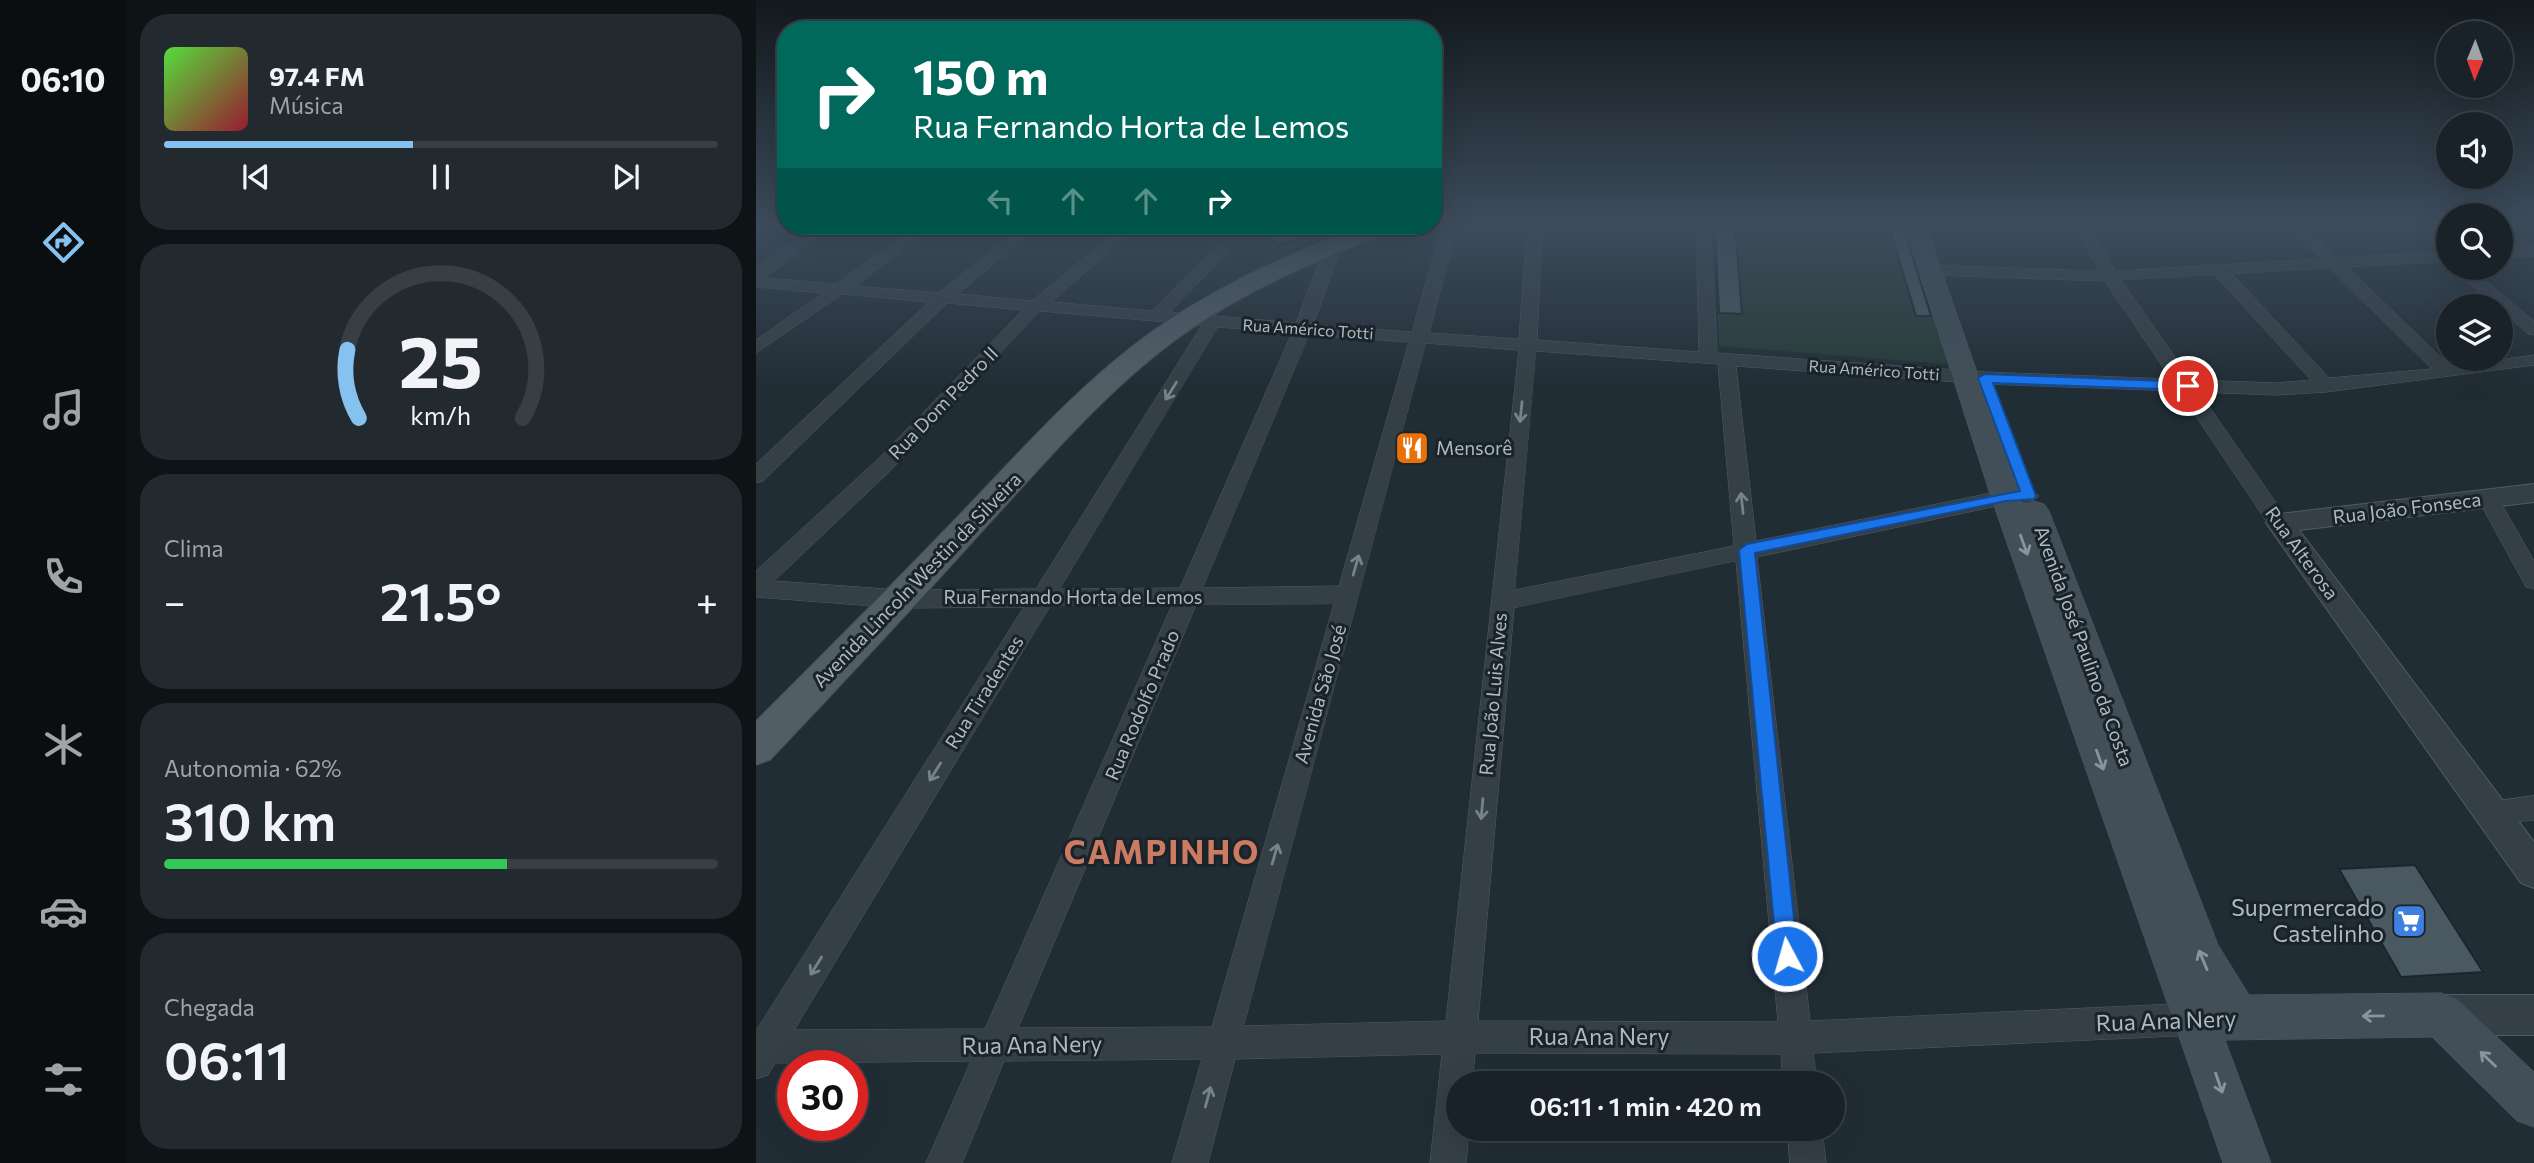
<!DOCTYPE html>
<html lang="pt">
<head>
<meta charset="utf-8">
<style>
	body { margin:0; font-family:Commissioner,sans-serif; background:#222a30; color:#f1f3f6; height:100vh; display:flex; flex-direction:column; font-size:26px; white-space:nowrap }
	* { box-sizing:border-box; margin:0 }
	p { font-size:23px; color:#9fa4a8 }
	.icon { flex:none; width:38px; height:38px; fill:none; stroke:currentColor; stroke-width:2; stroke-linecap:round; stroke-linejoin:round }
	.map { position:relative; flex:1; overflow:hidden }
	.sheet { display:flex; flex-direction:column; gap:14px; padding:14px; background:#0e1316; width:630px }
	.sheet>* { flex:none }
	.top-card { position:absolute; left:21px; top:21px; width:665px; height:214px; border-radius:28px; box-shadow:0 7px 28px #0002,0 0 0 2px #373f45; background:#00695c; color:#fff; overflow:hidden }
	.needle { width:46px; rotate:181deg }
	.controls { position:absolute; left:1680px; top:21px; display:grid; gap:14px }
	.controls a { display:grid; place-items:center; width:77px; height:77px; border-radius:50%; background:#192228; box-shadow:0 7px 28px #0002,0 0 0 2px #373f45; font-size:35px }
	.speed { position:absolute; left:21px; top:1050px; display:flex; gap:14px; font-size:35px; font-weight:700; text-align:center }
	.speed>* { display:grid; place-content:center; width:91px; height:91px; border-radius:50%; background:#192228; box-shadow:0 7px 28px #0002,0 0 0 2px #373f45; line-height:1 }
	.speed .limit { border:10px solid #d22; background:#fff; color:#111 }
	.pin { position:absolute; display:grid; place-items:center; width:60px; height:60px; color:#fff; margin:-30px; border:4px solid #fff; border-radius:50%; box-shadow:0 2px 7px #0007 }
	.me { position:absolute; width:77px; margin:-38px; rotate:354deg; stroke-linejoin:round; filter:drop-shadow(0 0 5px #0008) }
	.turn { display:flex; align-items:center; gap:24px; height:147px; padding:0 21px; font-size:32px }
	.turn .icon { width:91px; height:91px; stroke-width:2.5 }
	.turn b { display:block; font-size:49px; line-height:60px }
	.lanes { display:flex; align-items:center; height:66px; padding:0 21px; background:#0003; justify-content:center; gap:35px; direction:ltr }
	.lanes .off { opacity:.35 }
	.big { font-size:52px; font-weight:600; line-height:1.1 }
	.sheet .widget { flex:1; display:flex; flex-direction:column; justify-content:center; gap:10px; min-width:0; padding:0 24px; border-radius:28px; background:#222a30 }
	.sheet .dial { align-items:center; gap:0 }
	.dial svg { height:182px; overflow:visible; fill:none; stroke:#373f45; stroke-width:7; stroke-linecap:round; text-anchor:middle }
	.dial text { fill:#f1f3f6; stroke:none }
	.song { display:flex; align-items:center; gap:21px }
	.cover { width:84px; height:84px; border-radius:10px; background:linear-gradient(135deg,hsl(110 70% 55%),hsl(350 70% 35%)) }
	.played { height:7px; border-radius:4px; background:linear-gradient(90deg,#86c2f0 45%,#373f45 45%) }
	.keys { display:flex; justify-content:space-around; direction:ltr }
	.heat { display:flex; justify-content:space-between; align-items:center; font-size:38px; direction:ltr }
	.charge { height:10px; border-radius:5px; background:linear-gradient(90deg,#34c759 62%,#373f45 0) }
	.trip { position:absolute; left:690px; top:1071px; width:399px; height:70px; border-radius:35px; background:#192228; box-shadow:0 7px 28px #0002,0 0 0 2px #373f45; font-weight:600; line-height:70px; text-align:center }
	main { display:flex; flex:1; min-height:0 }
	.menu { display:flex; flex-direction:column; width:126px; justify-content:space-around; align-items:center; background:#0a0e10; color:#9fa4a8 }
	.menu .icon { width:49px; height:49px }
	.menu .active { color:#86c2f0 }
	.menu b { font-size:32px; color:#f1f3f6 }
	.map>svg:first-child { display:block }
	.green { fill:#273b38 }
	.building { fill:#495861; stroke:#1c252c; stroke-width:2 }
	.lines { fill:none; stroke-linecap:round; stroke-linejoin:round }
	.minor-casing { stroke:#525c63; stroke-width:1 }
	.tertiary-casing { stroke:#525c63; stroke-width:2 }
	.secondary-casing { stroke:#525c63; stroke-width:1 }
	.primary-casing { stroke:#3e474f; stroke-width:2 }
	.minor { fill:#343f46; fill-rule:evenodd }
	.tertiary { fill:#343f46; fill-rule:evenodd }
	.secondary { fill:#424f58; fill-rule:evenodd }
	.primary { fill:#525e66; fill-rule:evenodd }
	.oneway { stroke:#77838a }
	.oneway2 { stroke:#88959d }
	.route { fill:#1a73e8; stroke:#114b97; stroke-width:2 }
	.labels { text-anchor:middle; stroke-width:6; stroke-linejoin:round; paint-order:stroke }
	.far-street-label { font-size:16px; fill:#aebac2; stroke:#1a232a }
	.street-label { font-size:19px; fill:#aebac2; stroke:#1a232a }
	.poi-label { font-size:19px; fill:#aebac2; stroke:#1a232a; text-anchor:start }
	.near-poi-label { font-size:23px; fill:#aebac2; stroke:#1a232a; text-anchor:end }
	.near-street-label { font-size:23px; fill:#aebac2; stroke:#1a232a }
	.near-district-label { font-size:32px; font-weight:bold; letter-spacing:2px; fill:#cb7b61; stroke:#1a232a }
</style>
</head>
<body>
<main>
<nav class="menu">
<b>06:10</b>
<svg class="icon active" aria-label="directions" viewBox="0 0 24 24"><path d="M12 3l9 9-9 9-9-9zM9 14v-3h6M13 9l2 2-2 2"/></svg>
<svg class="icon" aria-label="music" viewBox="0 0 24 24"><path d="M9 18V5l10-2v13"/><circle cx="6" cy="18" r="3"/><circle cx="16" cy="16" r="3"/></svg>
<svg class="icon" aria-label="phone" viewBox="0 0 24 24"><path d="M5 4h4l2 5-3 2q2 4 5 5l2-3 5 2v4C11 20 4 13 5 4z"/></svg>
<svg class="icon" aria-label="climate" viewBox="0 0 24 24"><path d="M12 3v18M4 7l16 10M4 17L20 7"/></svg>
<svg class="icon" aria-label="car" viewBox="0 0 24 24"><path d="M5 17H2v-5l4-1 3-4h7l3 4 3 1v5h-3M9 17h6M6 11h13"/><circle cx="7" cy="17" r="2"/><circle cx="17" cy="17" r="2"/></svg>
<svg class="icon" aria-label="filters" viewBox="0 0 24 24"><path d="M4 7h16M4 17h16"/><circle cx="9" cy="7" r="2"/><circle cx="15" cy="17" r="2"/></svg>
</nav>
<section class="sheet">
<div class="widget">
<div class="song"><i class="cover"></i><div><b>97.4 FM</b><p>Música</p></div></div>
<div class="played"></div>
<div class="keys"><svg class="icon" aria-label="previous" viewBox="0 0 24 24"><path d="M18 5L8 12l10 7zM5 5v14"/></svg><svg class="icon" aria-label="pause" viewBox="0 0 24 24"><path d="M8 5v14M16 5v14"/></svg><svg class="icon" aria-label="next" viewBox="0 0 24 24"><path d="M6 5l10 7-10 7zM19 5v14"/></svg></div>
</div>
<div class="widget dial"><svg viewBox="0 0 100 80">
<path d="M14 69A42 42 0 1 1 86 69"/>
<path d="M14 69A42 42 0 0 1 9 39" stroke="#86c2f0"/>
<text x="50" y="56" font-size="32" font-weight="700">25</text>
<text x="50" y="72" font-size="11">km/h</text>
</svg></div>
<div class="widget"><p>Clima</p>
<div class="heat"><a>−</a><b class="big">21.5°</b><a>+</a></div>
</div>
<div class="widget"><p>Autonomia · 62%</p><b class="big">310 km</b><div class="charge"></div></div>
<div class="widget"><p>Chegada</p><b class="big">06:11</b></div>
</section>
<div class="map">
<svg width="1778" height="1163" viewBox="0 0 1778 1163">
	<rect width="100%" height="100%" fill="#212d35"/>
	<path class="green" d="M442,226H475L495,236L468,246L433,230Z
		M574,226H600L525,253L474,246L503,235L524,245Z
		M959,226H1155L1196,359L1190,364L963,346Z"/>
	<path class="building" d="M496,226H570L524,245Z
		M959,226H979L986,314L963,313Z
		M1133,226H1147L1175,316H1160Z
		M1659,865L1727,972L1645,977L1583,869Z"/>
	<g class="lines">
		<g class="minor-casing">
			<path id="minor" d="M59,226H77L8,278L80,284L162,226H179L99,286L183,293L266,226H282L202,294L276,301L367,226H383L295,302L396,311L461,245H473V251L414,312L540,323L570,244L578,239L586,244L557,325L656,332L686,226H701L673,333L763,339L771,226H786L781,340L943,352L940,226H955L961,353L1229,372L1415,379L1349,281L1173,275L1165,270L1173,265L1343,271L1320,226H1334L1359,271L1565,259L1532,226H1548L1582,258L1692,251V261L1591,267L1695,367L1778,355V365L1570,392L1521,395L1443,392L1534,523L1531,528H1515L1423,391L1229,384L980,366L1000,541L1250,490L1273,489L1283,496L1273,503L1250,504L1001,557L1054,1021L1440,1003L1451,1008L1456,1019L1451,1030L1440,1035L1057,1053L1061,1083H1027L1025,1054L719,1053L716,1083H702V1129H713L710,1163H674L686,1054L479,1059L452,1163H416L446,1059L248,1061L206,1163H170L215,1061L19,1063L12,1075L0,1079V1031L268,607L144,608L0,597V571L120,461L267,310L191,303L7,481L0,483V464L173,302L86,294L0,353V340L67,293L0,287V268ZM1574,268L1676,369L1573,378L1476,274ZM1459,275L1555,380L1521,383L1435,380L1365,280ZM284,311L446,325L280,589L144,590L18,581L134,471ZM462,327L536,333L424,588L304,589ZM553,335L653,342L583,586L447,588ZM670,343L763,350L690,1021L488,1026ZM780,351L962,364L978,546L759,590ZM980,561L1022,1022L722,1021L758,608ZM578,604L456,1027L262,1028L440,605ZM416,605L229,1029L38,1030L294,606Z
				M1778,246V256L1745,258V248Z
				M1697,268H1714L1778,321V335L1772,334L1745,310V306H1740Z
				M1733,492L1740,494L1778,561V589L1770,587L1722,499L1726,494Z
				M1778,796V820L1736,824L1726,821L1722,812L1726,803Z
				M1032,1129H1066L1070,1163H1034Z"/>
		</g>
		<g class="tertiary-casing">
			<path id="tertiary" d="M1778,484V502L1543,530L1778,842V888L1765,883L1510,523L1514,516L1523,514Z
				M1685,995H1778V1035H1685L1671,1029L1665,1015L1671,1001Z"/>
		</g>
		<g class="secondary-casing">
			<path id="secondary" d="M1149,226H1170L1267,504L1278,501L1288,504L1293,511L1462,945L1493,995L1685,993L1701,999L1778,1072V1127L1761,1121L1676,1037L1469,1040L1515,1163H1467L1235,497Z"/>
		</g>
		<g class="primary-casing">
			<path id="primary" d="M610,226H644L640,231C562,258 485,292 418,341C347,394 290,462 230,527C159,606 87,683 14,760L0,765V721C70,651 140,581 208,510C269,446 328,379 401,328C465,284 537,251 610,226Z"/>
		</g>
		<use href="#minor" class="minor"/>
		<use href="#tertiary" class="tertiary"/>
		<use href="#secondary" class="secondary"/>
		<use href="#primary" class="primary"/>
	</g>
	<defs><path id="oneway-shaft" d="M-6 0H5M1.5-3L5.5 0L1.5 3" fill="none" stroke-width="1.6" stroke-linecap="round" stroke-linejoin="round" transform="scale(1.75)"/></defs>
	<g class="oneway">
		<use href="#oneway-shaft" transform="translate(415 391) rotate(122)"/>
		<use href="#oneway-shaft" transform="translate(765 412) rotate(96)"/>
		<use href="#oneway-shaft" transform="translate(986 503) rotate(-96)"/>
		<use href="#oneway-shaft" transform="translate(600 565) rotate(-74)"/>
		<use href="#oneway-shaft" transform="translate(179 772) rotate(122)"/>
		<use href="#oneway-shaft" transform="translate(726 809) rotate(95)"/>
		<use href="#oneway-shaft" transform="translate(519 854) rotate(-74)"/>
		<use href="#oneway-shaft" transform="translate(60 966) rotate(122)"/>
		<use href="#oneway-shaft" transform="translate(452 1097) rotate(-75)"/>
	</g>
	<g class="oneway2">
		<use href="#oneway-shaft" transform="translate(1268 545) rotate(70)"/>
		<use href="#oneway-shaft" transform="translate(1344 760) rotate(70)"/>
		<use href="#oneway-shaft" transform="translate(1447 960) rotate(-113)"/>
		<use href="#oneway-shaft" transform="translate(1617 1016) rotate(179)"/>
		<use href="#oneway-shaft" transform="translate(1732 1059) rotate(-136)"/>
		<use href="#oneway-shaft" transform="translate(1463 1083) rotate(71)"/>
	</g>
	<linearGradient id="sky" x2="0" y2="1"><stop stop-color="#12191d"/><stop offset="0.58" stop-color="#3d4c5c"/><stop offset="1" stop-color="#3d4c5c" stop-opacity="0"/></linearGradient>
	<rect width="1778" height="388" fill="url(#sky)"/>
	<path class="route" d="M1229,374L1432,382L1438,386L1432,390L1237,383L1280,496L1278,499L1250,501L999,553L1042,956L1039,964L1031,967L1024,964L1021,956L983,550L991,544L1264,491L1222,378Z"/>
	<defs>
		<g id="restaurant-square" transform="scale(1.75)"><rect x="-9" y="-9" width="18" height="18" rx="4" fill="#e8710a" stroke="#1a232a"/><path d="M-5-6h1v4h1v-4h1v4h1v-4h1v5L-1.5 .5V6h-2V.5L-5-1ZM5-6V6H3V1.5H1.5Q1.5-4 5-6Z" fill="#fff"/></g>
		<g id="supermarket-square" transform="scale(1.75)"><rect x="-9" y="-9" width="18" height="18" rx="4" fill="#3f7fe0" stroke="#1a232a"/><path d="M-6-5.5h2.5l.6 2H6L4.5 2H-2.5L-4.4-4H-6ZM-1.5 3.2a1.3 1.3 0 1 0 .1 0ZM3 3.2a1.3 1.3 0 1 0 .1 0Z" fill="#fff"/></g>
	</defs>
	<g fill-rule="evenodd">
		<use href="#restaurant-square" x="656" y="448"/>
		<use href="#supermarket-square" x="1653" y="921"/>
	</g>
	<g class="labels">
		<g class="far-street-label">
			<text transform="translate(552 329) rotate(4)" y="6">Rua Américo Totti</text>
			<text transform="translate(1118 370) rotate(4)" y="6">Rua Américo Totti</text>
		</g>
		<g class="street-label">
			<text transform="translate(187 403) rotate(-46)" y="7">Rua Dom Pedro II</text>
			<text transform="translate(1651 508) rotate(-7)" y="7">Rua João Fonseca</text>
			<text transform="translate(1546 553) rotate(54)" y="7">Rua Alterosa</text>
			<text transform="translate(161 580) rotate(-46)" y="7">Avenida Lincoln Westin da Silveira</text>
			<text x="317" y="604">Rua Fernando Horta de Lemos</text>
			<text transform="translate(1328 646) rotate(70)" y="7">Avenida José Paulino da Costa</text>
			<text transform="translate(228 692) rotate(-58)" y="7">Rua Tiradentes</text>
			<text transform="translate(564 694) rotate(-74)" y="7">Avenida São José</text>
			<text transform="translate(737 694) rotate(-85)" y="7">Rua João Luis Alves</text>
			<text transform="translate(386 705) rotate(-67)" y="7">Rua Rodolfo Prado</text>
		</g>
		<g class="poi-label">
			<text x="680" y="455">Mensorê</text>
		</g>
		<g class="near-poi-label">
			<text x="1628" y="916">Supermercado<tspan x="1628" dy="26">Castelinho</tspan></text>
		</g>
		<g class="near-street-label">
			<text transform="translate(1410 1021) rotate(-2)" y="8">Rua Ana Nery</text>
			<text x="843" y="1045">Rua Ana Nery</text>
			<text transform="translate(276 1045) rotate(-1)" y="8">Rua Ana Nery</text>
		</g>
		<g class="near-district-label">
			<text x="406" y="864">CAMPINHO</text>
		</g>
	</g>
</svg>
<div class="controls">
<a><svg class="needle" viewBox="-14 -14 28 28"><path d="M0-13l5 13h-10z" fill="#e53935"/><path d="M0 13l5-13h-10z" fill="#9fa4a8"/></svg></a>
<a><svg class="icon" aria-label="sound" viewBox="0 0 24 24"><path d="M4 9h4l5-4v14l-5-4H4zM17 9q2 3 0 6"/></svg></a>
<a><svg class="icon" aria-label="search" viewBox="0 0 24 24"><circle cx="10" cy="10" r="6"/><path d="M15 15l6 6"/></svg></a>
<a><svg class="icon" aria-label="layers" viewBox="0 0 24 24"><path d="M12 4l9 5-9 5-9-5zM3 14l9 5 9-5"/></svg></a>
</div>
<div class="speed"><div class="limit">30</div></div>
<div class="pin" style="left:1432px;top:386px;background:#d93025"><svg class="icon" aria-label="arrive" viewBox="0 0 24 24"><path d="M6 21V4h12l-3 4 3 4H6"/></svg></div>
<svg class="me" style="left:1031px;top:956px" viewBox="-20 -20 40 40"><circle r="17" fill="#1a73e8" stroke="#fff" stroke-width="3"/><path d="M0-11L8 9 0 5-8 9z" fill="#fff"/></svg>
<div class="trip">06:11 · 1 min · 420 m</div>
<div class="top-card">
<div class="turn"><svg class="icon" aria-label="right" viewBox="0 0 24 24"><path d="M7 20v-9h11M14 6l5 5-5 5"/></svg><div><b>150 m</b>Rua Fernando Horta de Lemos</div></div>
<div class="lanes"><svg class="icon off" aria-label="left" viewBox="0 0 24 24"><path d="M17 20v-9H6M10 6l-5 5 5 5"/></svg><svg class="icon off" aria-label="ahead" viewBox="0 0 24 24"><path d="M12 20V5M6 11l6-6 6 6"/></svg><svg class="icon off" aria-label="ahead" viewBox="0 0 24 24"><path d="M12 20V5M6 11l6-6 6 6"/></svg><svg class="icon" aria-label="right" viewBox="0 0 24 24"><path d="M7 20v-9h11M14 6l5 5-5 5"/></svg></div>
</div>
</div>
</main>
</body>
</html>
